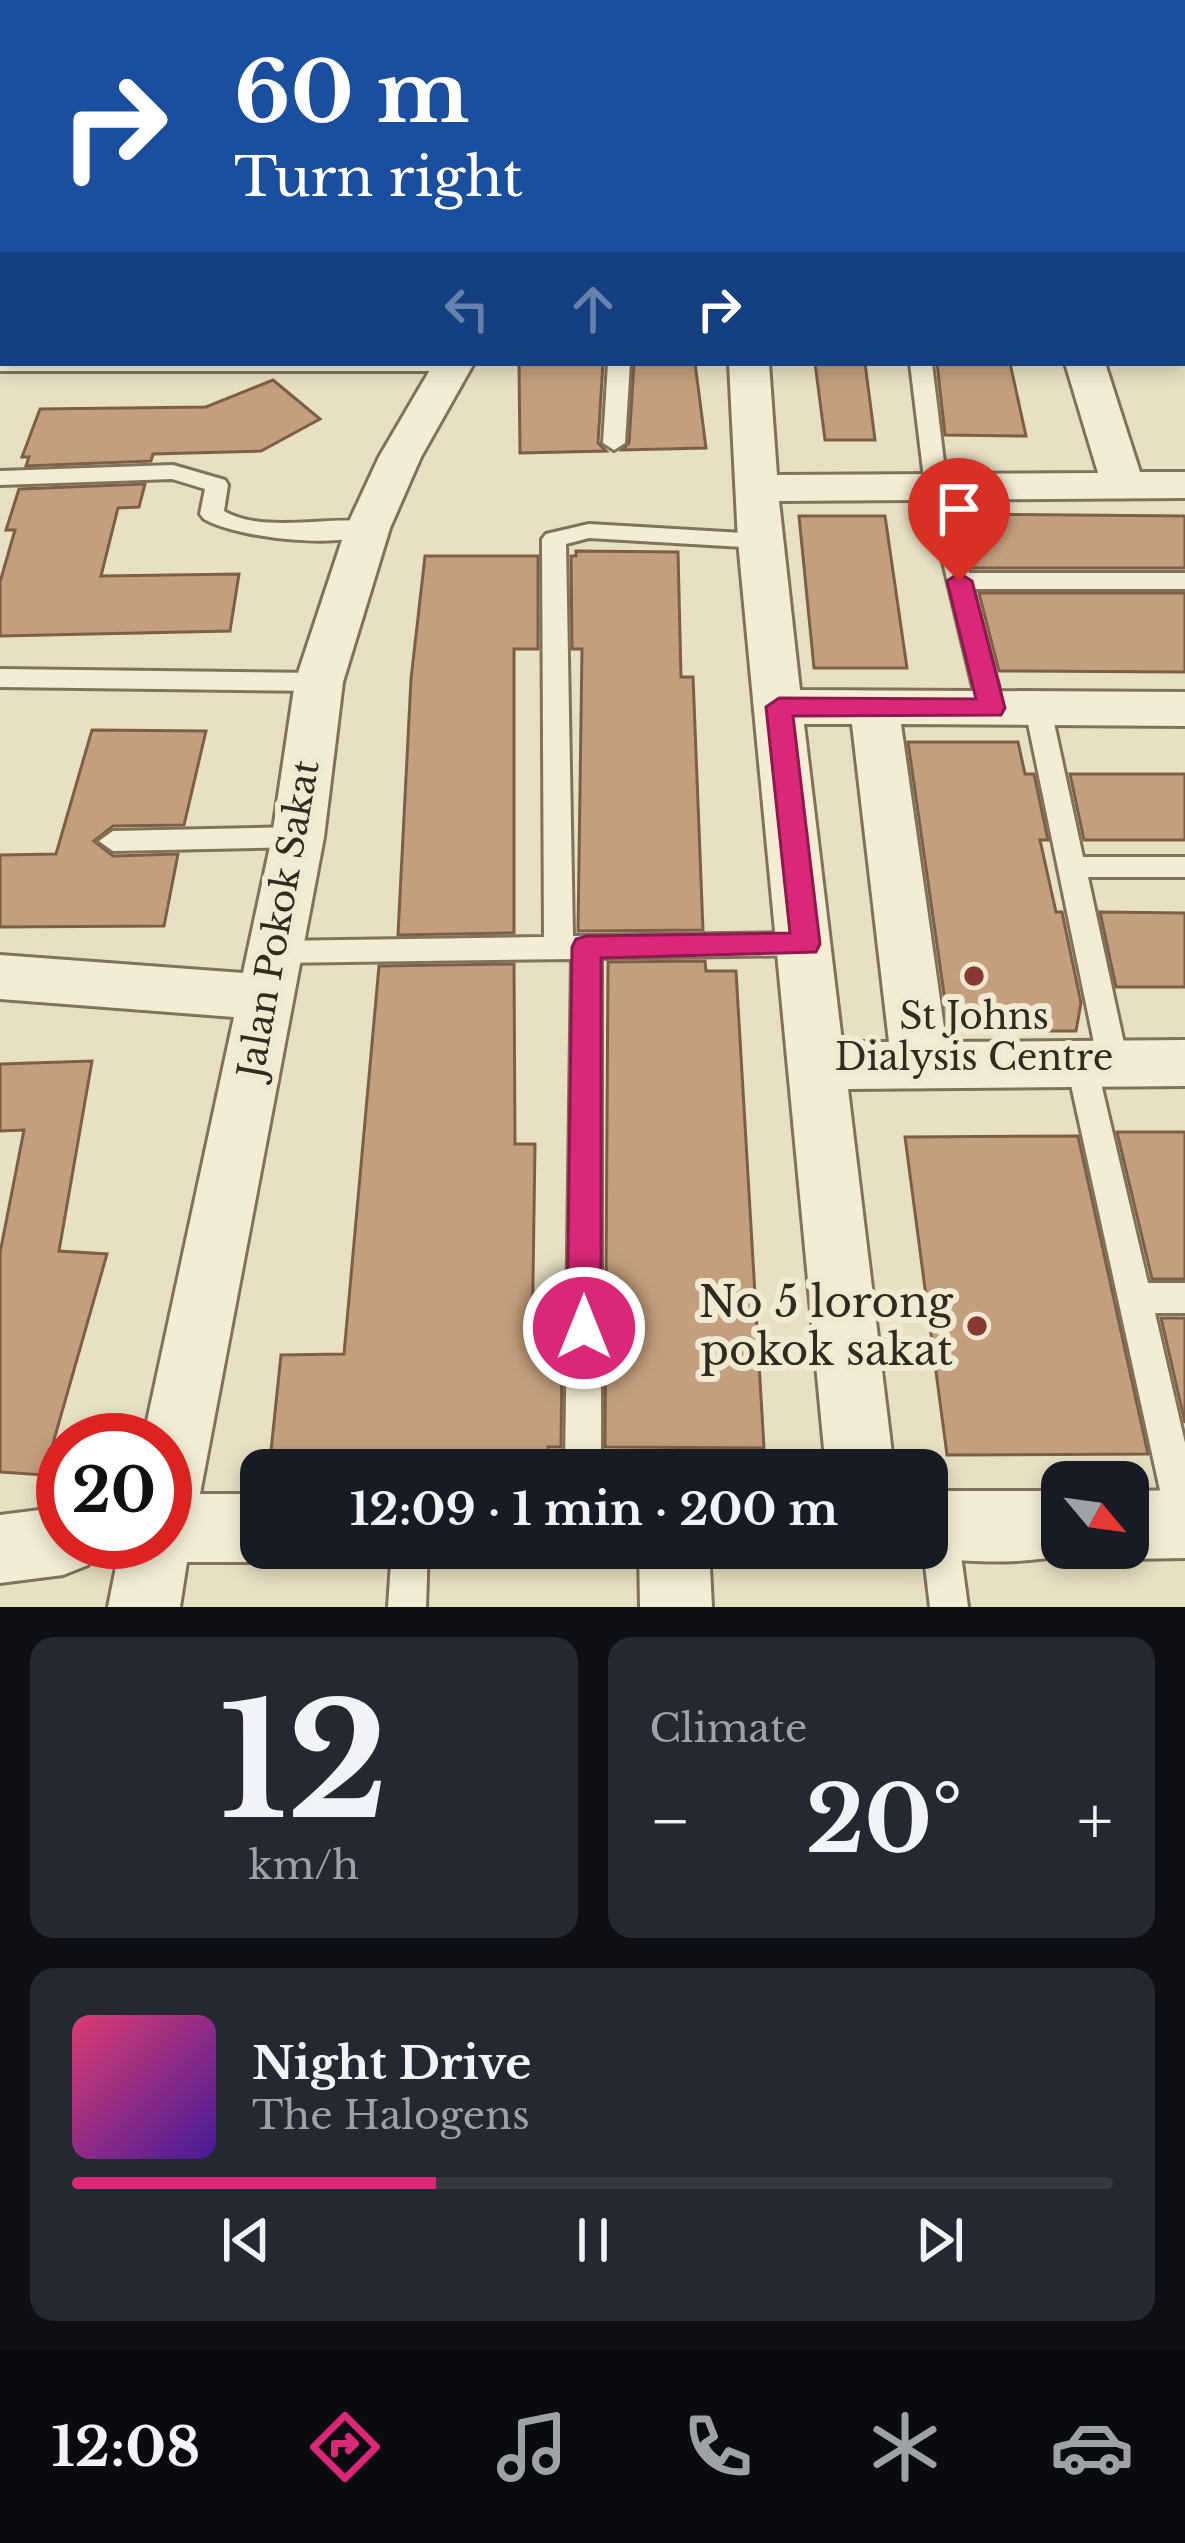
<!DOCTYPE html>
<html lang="en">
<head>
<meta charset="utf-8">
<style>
	body { margin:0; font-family:"Libre Baskerville",serif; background:#242831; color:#f1f3f6; height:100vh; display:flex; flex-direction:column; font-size:45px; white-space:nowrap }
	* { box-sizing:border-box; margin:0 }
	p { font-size:39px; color:#9ea1a6 }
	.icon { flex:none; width:66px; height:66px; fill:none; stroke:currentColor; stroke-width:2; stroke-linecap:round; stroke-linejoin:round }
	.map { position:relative; height:1607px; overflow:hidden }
	.drawer { display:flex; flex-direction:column; gap:30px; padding:30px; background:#0d0f14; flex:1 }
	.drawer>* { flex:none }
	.guide { position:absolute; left:0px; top:0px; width:1185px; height:366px; box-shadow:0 6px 18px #0003; background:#1a4fa0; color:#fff; overflow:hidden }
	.needle { width:78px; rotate:119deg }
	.controls { position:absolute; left:1041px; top:1461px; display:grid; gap:24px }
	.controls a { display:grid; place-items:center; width:108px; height:108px; border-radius:24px; background:#171b24; box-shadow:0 6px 18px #0003; font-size:60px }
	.speed { position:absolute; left:36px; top:1413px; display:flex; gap:24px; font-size:60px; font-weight:700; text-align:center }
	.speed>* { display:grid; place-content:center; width:156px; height:156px; border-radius:50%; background:#171b24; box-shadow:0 6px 18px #0003; line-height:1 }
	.speed .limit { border:18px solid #d22; background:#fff; color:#111 }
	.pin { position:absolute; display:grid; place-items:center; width:102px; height:102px; color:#fff; margin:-123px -51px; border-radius:50% 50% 50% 0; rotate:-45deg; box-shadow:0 0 12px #0007 }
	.pin .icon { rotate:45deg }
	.me { position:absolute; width:132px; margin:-66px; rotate:0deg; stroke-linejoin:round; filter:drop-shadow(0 0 9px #0008) }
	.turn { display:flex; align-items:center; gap:42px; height:252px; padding:0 36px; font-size:54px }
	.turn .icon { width:156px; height:156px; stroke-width:2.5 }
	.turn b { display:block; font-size:84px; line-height:102px }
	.lanes { display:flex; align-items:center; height:114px; padding:0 36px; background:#0003; justify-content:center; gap:60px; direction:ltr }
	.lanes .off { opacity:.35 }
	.big { font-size:90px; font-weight:700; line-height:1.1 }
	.drawer .widget { flex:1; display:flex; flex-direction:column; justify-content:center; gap:18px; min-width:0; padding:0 42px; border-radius:24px; background:#242831 }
	.drawer .dial { align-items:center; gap:0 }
	.dial b { font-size:156px; line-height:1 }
	.song { display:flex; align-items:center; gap:36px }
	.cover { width:144px; height:144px; border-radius:18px; background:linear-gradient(135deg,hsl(340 70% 55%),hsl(260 70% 35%)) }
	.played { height:12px; border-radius:6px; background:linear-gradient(90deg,#db2777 35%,#363941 35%) }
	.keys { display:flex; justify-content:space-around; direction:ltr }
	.heat { display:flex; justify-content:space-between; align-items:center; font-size:66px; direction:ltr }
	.drawer .tiles { flex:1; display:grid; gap:30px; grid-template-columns:1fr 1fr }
	.widget:last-child { grid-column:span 2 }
	.trip { position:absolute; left:240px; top:1449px; width:708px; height:120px; border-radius:24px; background:#171b24; box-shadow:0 6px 18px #0003; font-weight:700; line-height:120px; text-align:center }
	.tab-bar { display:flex; height:192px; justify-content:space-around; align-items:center; background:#090b0e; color:#9ea1a6 }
	.tab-bar .icon { width:84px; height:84px }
	.tab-bar .active { color:#db2777 }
	.tab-bar b { font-size:54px; color:#f1f3f6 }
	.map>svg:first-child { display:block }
	.building { fill:#c39f7d; stroke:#7d5f45; stroke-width:3 }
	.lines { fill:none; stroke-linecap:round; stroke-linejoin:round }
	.lane-casing { stroke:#81725c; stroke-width:6 }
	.street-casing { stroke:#81725c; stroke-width:6 }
	.secondary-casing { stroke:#63543f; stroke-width:6 }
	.lane { fill:#f4edd5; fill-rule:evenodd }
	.street { fill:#f4edd5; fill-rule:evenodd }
	.secondary { fill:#f4edd5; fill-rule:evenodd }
	.route { fill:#db2777; stroke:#8e194d; stroke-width:3 }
	.poi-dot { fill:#893933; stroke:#f1ead2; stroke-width:4.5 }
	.labels { text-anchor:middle; stroke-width:12; stroke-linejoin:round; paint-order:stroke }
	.street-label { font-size:36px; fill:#322a1e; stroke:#f1ead2 }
	.poi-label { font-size:36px; fill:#322a1e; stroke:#f1ead2 }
	.near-poi-label { font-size:42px; fill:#322a1e; stroke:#f1ead2; text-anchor:end }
</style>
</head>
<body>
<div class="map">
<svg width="1185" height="1607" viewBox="0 0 1185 1607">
	<rect width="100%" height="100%" fill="#e8e0c3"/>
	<path class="building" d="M519,363H603L598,443L606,451L520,453Z
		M634,363H695L706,448L622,450L629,443Z
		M815,363H865L875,440H825Z
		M937,363H1010L1026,436L945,435Z
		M273,380L320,419L261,451L153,454L151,461L26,466L29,457H22L40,409L206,407Z
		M145,484L139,507L118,508L101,576L239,574L230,631L0,636V582L15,530H6L19,489Z
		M959,514L1185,516V568H972Z
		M799,516H885L907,668H814Z
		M576,551L678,552L681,677H693L703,930L578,931L582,649H572L571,556H576Z
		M425,556H538V649H514V933L398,935L411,679Z
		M979,593H1185V672L999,671Z
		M92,730L206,731L184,825L113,826L94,841L113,856L178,854L164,926L0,927V855L56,854Z
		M908,742H1018L1025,774H1034L1048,840H1040L1056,912H1062L1081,1003L1076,1031H981L947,1015Z
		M1070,774H1185V840H1084Z
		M1100,912L1185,913V987H1116Z
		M705,961L706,971H736L764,1448L605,1447L608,962Z
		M514,964L515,1144H535L532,1350L562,1349L561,1447H548V1470H269L281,1355L344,1354L379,966Z
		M92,1061L59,1251L107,1254L44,1475L0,1472V1253L24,1130L0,1131V1064Z
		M1117,1132H1185V1279H1152Z
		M1078,1136L1148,1454L947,1455L905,1137Z
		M1161,1318H1185V1423Z"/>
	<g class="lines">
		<g class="lane-casing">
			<path id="lane" d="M0,359L3,363L464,365L453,371H0Z
				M608,363H630L625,443L614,450L603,443Z
				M910,363H932L947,487L969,573H1185V589H973L1004,708L991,717L978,708L925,487Z
				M173,465L225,480L228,485L224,511C269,538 357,508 380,528C352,552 236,538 204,519L200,514L205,489L172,479L0,485V471Z
				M589,524L760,534L772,541L760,548L589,538L566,544L573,936L806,933L816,936L820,944L816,952L806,955L601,958V1470H565L572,959L275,963L265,960L261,952L265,944L275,941L544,937L542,539L546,534Z
				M0,669L319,673L332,682L319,691L0,687Z
				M1038,700L1051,709L1083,857H1185V877H1088L1128,1062L1124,1071L1113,1074L1102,1071L1098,1062L1025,709Z
				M298,827L312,837L298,847L113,851L99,841L113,831Z
				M1081,1050L1092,1053L1096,1062L1148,1283H1185V1313H1155L1185,1443V1540L1172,1535L1167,1522L1066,1062L1070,1053Z
				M939,1507L952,1512L957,1525L968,1607H930L923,1548H927V1512Z
				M392,1548H428L426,1607H388Z"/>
		</g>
		<g class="street-casing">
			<path id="street" d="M0,0H131L3,3L0,11Z
				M1182,294H1185V318H1182Z
				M434,363H474L421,457L390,528L343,682L324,837L200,1494H261V1548H287L261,1562H187L180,1607H108L121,1542H165V1440H143L234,1017L0,999V955L243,973L272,837L295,682L346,528L379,457Z
				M729,363H769L777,475L1098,473L1065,363H1105L1140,472H1185V498L779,501L800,690L1185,692V726L901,724L946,1042L1185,1040V1086L848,1089L894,1470H826L738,541ZM804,724H852L889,1042H842Z
				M1185,1490V1558L1128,1559L1104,1549L1128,1548V1491Z
				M927,1491H1062V1548H1087C1049,1566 940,1566 902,1548H927Z
				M63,1507V1542H97L88,1565L63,1575L0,1583V1515Z
				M639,1548H709L712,1607H640Z"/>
		</g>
		<g class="secondary-casing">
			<path id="secondary" d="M1095,0H1140L1142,3H1097Z
				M1182,14L1185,15V39L1182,38Z"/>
		</g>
		<use href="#lane" class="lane"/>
		<use href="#street" class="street"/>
		<use href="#secondary" class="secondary"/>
	</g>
	<path class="route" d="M959,573L972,581L1005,708L1001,715L793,716L820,944L816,952L601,958V1328L596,1339L584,1343L572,1339L567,1328L572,947L576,939L587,936L790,933L766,707L779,698L976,699L947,581Z"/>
	<g class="poi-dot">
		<circle cx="974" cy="976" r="12"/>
		<circle cx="977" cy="1326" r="12"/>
	</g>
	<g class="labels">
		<g class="street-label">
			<text transform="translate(278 919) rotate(-80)" y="13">Jalan Pokok Sakat</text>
		</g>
		<g class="poi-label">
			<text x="974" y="1029">St Johns<tspan x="974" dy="41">Dialysis Centre</tspan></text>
		</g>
		<g class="near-poi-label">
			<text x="953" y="1317">No 5 lorong<tspan x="953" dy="48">pokok sakat</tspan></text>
		</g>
	</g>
</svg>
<div class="controls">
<a><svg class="needle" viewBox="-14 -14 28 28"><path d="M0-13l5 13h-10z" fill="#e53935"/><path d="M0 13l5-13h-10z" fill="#9ea1a6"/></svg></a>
</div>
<div class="speed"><div class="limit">20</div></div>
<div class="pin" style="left:959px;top:581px;background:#d93025"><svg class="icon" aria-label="arrive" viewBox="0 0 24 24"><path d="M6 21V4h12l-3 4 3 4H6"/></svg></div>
<svg class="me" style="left:584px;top:1328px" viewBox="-20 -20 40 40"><circle r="17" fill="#db2777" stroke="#fff" stroke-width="3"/><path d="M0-11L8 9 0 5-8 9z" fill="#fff"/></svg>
<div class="trip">12:09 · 1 min · 200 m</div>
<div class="guide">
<div class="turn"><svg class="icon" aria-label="right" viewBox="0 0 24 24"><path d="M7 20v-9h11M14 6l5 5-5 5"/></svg><div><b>60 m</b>Turn right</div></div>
<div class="lanes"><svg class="icon off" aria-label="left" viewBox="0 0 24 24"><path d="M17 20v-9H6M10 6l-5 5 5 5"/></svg><svg class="icon off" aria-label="ahead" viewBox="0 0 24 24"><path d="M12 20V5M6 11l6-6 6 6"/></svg><svg class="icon" aria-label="right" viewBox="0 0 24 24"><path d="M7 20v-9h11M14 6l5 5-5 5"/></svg></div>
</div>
</div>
<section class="drawer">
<div class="tiles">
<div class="widget dial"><b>12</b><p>km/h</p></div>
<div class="widget"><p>Climate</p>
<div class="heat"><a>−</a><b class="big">20°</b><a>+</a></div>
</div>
<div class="widget">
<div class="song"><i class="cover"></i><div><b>Night Drive</b><p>The Halogens</p></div></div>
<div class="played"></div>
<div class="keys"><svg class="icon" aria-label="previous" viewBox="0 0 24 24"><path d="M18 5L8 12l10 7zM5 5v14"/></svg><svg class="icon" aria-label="pause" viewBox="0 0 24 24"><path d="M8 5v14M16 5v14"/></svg><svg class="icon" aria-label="next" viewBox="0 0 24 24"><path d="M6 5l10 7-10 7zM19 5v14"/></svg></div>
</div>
</div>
</section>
<nav class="tab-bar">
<b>12:08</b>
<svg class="icon active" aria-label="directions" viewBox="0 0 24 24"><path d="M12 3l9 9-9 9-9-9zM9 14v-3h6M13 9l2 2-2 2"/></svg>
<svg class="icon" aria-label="music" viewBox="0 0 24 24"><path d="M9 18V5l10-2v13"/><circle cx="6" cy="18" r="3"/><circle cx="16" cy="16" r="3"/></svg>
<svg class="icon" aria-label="phone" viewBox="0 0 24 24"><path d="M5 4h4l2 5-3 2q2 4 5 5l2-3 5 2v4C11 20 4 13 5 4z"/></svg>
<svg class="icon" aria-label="climate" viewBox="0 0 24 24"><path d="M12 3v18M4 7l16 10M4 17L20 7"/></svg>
<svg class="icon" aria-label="car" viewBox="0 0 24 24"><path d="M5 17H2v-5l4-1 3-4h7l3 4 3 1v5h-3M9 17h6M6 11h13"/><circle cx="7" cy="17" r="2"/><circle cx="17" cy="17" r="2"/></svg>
</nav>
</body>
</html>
